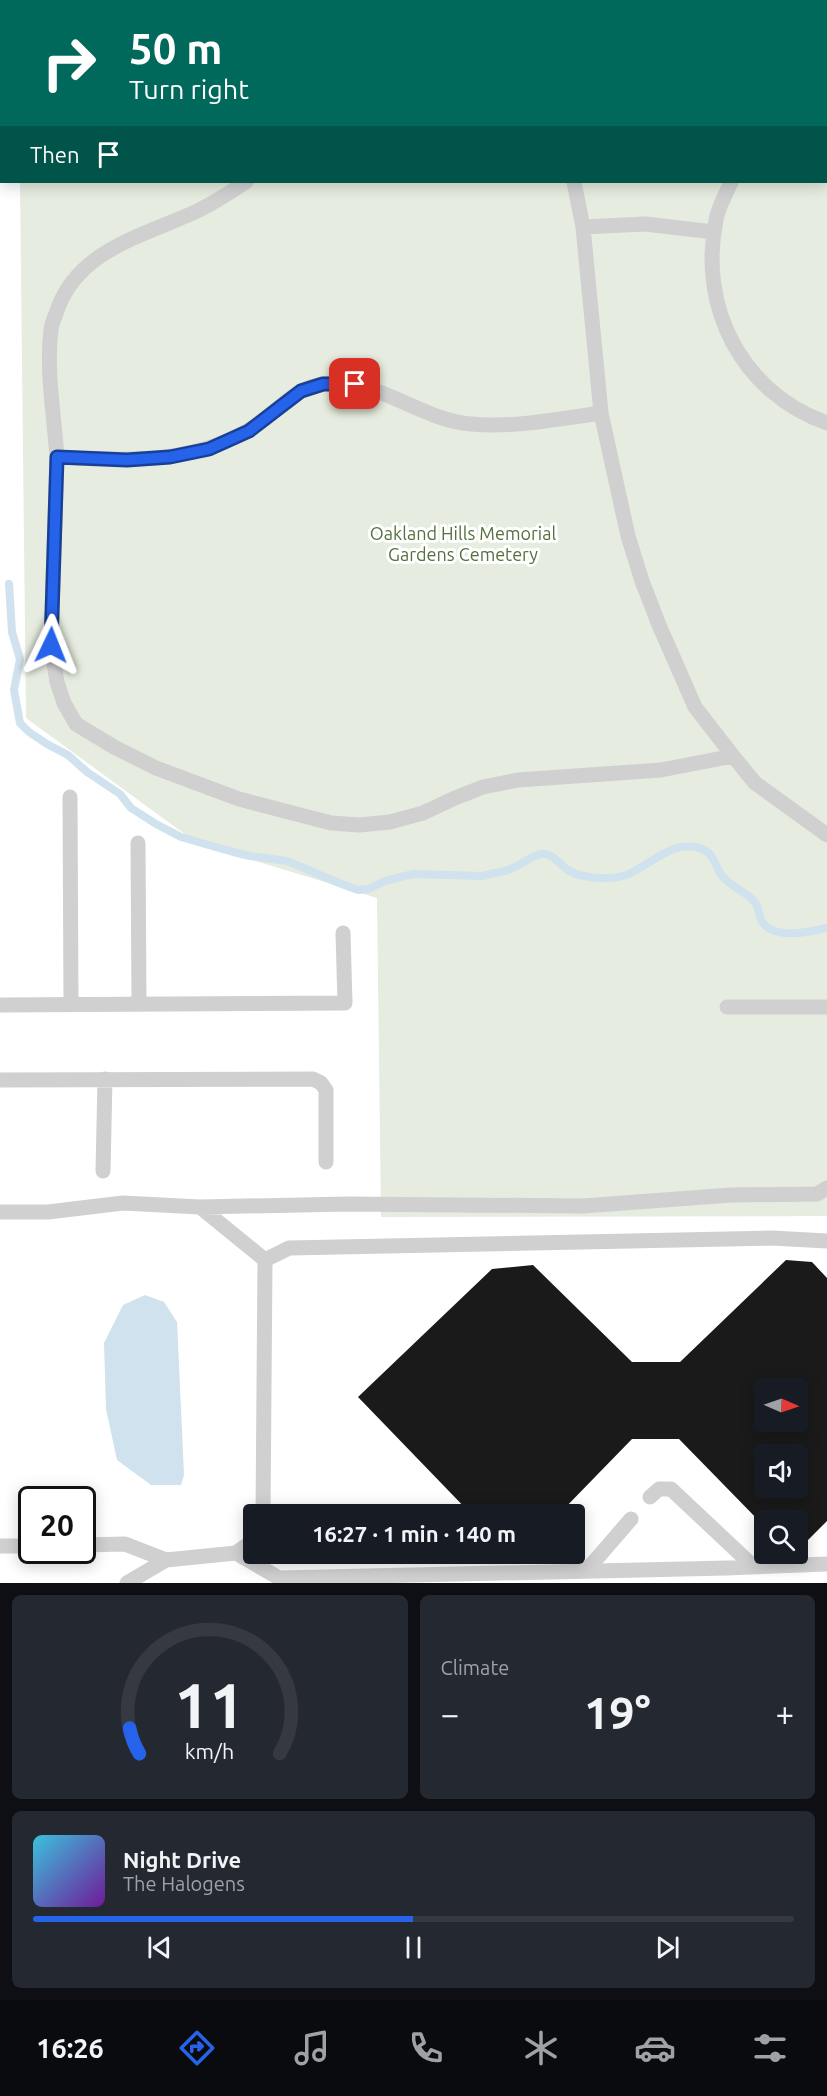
<!DOCTYPE html>
<html lang="en">
<head>
<meta charset="utf-8">
<style>
	body { margin:0; font-family:Ubuntu,sans-serif; background:#242831; color:#f1f3f6; height:100vh; display:flex; flex-direction:column; font-size:22px; white-space:nowrap }
	* { box-sizing:border-box; margin:0 }
	p { font-size:20px; color:#9ea1a6 }
	.icon { flex:none; width:33px; height:33px; fill:none; stroke:currentColor; stroke-width:2; stroke-linecap:round; stroke-linejoin:round }
	.map { position:relative; height:1583px; overflow:hidden }
	.side { display:flex; flex-direction:column; gap:12px; padding:12px; background:#0d0f14; flex:1 }
	.side>* { flex:none }
	.banner { position:absolute; left:0px; top:0px; width:828px; height:183px; box-shadow:0 3px 15px #0003; background:#00695c; color:#fff; overflow:hidden }
	.needle { width:39px; rotate:92deg }
	.buttons { position:absolute; left:754px; top:1378px; display:grid; gap:12px }
	.buttons a { display:grid; place-items:center; width:54px; height:54px; border-radius:6px; background:#171b24; box-shadow:0 3px 15px #0003; font-size:30px }
	.speed { position:absolute; left:18px; top:1486px; display:flex; gap:12px; font-size:30px; font-weight:700; text-align:center }
	.speed>* { display:grid; place-content:center; width:78px; height:78px; border-radius:50%; background:#171b24; box-shadow:0 3px 15px #0003; line-height:1 }
	.speed .limit { border:3px solid #111; border-radius:9px; background:#fff; color:#111 }
	.pin { position:absolute; display:grid; place-items:center; width:51px; height:51px; color:#fff; margin:-26px; border-radius:12px; box-shadow:0 3px 9px #0006 }
	.me { position:absolute; width:66px; margin:-33px; rotate:2deg; stroke-linejoin:round; filter:drop-shadow(0 0 4px #0008) }
	.turn { display:flex; align-items:center; gap:21px; height:126px; padding:0 30px; font-size:27px }
	.turn .icon { width:78px; height:78px; stroke-width:2.5 }
	.turn b { display:block; font-size:42px; line-height:51px }
	.then { display:flex; align-items:center; height:57px; padding:0 30px; background:#0003; gap:12px; font-size:22px }
	.big { font-size:45px; font-weight:700; line-height:1.1 }
	.side .widget { flex:1; display:flex; flex-direction:column; justify-content:center; gap:9px; min-width:0; padding:0 21px; border-radius:9px; background:#242831 }
	.side .dial { align-items:center; gap:0 }
	.dial svg { height:156px; overflow:visible; fill:none; stroke:#363941; stroke-width:7; stroke-linecap:round; text-anchor:middle }
	.dial text { fill:#f1f3f6; stroke:none }
	.song { display:flex; align-items:center; gap:18px }
	.cover { width:72px; height:72px; border-radius:9px; background:linear-gradient(135deg,hsl(190 70% 55%),hsl(280 70% 35%)) }
	.played { height:6px; border-radius:3px; background:linear-gradient(90deg,#2563eb 50%,#363941 50%) }
	.keys { display:flex; justify-content:space-around; direction:ltr }
	.heat { display:flex; justify-content:space-between; align-items:center; font-size:33px; direction:ltr }
	.side .tiles { flex:1; display:grid; gap:12px; grid-template-columns:1fr 1fr }
	.widget:last-child { grid-column:span 2 }
	.trip { position:absolute; left:243px; top:1504px; width:342px; height:60px; border-radius:6px; background:#171b24; box-shadow:0 3px 15px #0003; font-weight:700; line-height:60px; text-align:center }
	.tab-bar { display:flex; height:96px; justify-content:space-around; align-items:center; background:#090b0e; color:#9ea1a6 }
	.tab-bar .icon { width:42px; height:42px }
	.tab-bar .selected { color:#2563eb }
	.tab-bar b { font-size:27px; color:#f1f3f6 }
	.map>svg:first-child { display:block }
	.green { fill:#e6ecdf }
	.water { fill:#cfe2ee }
	.lines { fill:none; stroke-linecap:round; stroke-linejoin:round }
	.stream { stroke:#cfe2ee; stroke-width:8 }
	.building { fill:#1a1a1a; fill-rule:evenodd }
	.service { stroke:#d0d0d0; stroke-width:15 }
	.route-casing { stroke:#184099; stroke-width:15 }
	.route { stroke:#2563eb; stroke-width:10 }
	.labels { text-anchor:middle; stroke-width:6; stroke-linejoin:round; paint-order:stroke }
	.park-label { font-size:18px; fill:#56703f; stroke:#fff }
</style>
</head>
<body>
<div class="map">
<svg width="827" height="1583" viewBox="0 0 827 1583">
	<rect width="100%" height="100%" fill="#fff"/>
	<path class="green" d="M18,0H827V1216L381,1217L377,898L197,843L26,718L20,182H826V2Z"/>
	<path class="water" d="M145,1295L164,1302L177,1322L184,1475L181,1485H151L117,1460L106,1409L104,1343L123,1305Z"/>
	<g class="lines">
		<path class="stream" d="M273,2L274,0
			M9,584L12,632L20,659L14,690L20,723L29,732L47,744L68,755L87,772L120,794L131,808L156,824L181,837L233,852L250,856L287,861L339,883L358,890L368,889L385,881L413,874L483,876C491,873 497,873 505,871C513,869 522,863 529,859C533,857 537,854 542,854C553,853 560,865 568,870C582,879 610,880 626,875C649,866 670,842 696,847C716,852 713,864 722,876C731,887 745,891 754,901C760,907 758,916 762,922C775,940 810,932 827,928"/>
	</g>
	<path class="building" d="M786,1260L812,1262L827,1278V1521L802,1546H798V1521H765V1527L679,1439H632L558,1515H472L358,1397L492,1269L533,1265L632,1362H680ZM765,1389H798V1422H765ZM765,1455H798V1488H765Z"/>
	<g class="lines">
		<path class="service" d="M110,0L111,2
			M158,2L160,0
			M665,2L666,0
			M826,99L827,98
			M246,182C230,192 213,204 195,212C145,235 79,250 58,308C56,315 52,322 51,329C46,371 54,415 57,457C123,460 188,465 247,431C273,417 292,388 323,384C376,376 419,420 471,424C514,428 559,419 601,413
			M574,182L583,227L601,413L628,536L642,581L659,625L695,707L733,756L755,783L827,835
			M731,182C726,194 718,207 716,220C698,307 742,393 827,423
			M583,227L645,224L714,232
			M57,457L51,645L57,682L64,703L76,724L114,747L156,768L239,799L331,823L359,825L390,822L423,813L455,798L483,787L518,780L661,770L733,756
			M70,797L71,1005
			M138,843L139,1004
			M0,1005L345,1003L343,933
			M727,1007H827
			M0,1080L313,1079L321,1083L326,1090V1162
			M103,1171L105,1079
			M200,1207L265,1260
			M0,1212H48L123,1203L200,1207L348,1204L583,1206L731,1195L817,1194L827,1188
			M265,1260L289,1248L772,1238L827,1241
			M650,1497L659,1489H671L754,1567
			M263,1515L265,1260
			M82,1545L125,1544L166,1560L127,1583
			M0,1546H32
			M236,1553L279,1578L727,1568L827,1564
			M166,1560L236,1553L251,1542L254,1537
			M586,1571L631,1519"/>
	</g>
	<g class="lines">
		<g class="route-casing">
			<path id="route" d="M51,645L57,457L127,460L170,457L209,449L249,431L301,391L323,384H355"/>
		</g>
		<use href="#route" class="route"/>
	</g>
	<g class="labels">
		<g class="park-label">
			<text x="463" y="540">Oakland Hills Memorial<tspan x="463" dy="21">Gardens Cemetery</tspan></text>
		</g>
	</g>
</svg>
<div class="buttons">
<a><svg class="needle" viewBox="-14 -14 28 28"><path d="M0-13l5 13h-10z" fill="#e53935"/><path d="M0 13l5-13h-10z" fill="#9ea1a6"/></svg></a>
<a><svg class="icon" aria-label="sound" viewBox="0 0 24 24"><path d="M4 9h4l5-4v14l-5-4H4zM17 9q2 3 0 6"/></svg></a>
<a><svg class="icon" aria-label="search" viewBox="0 0 24 24"><circle cx="10" cy="10" r="6"/><path d="M15 15l6 6"/></svg></a>
</div>
<div class="speed"><div class="limit">20</div></div>
<div class="pin" style="left:355px;top:384px;background:#d93025"><svg class="icon" aria-label="arrive" viewBox="0 0 24 24"><path d="M6 21V4h12l-3 4 3 4H6"/></svg></div>
<svg class="me" style="left:51px;top:645px" viewBox="-20 -20 40 40"><path d="M0-17L14 15 0 8-14 15z" fill="#2563eb" stroke="#fff" stroke-width="4"/></svg>
<div class="trip">16:27 · 1 min · 140 m</div>
<div class="banner">
<div class="turn"><svg class="icon" aria-label="right" viewBox="0 0 24 24"><path d="M7 20v-9h11M14 6l5 5-5 5"/></svg><div><b>50 m</b>Turn right</div></div>
<div class="then">Then<svg class="icon" aria-label="arrive" viewBox="0 0 24 24"><path d="M6 21V4h12l-3 4 3 4H6"/></svg></div>
</div>
</div>
<section class="side">
<div class="tiles">
<div class="widget dial"><svg viewBox="0 0 100 80">
<path d="M14 69A42 42 0 1 1 86 69"/>
<path d="M14 69A42 42 0 0 1 9 56" stroke="#2563eb"/>
<text x="50" y="56" font-size="32" font-weight="700">11</text>
<text x="50" y="72" font-size="11">km/h</text>
</svg></div>
<div class="widget"><p>Climate</p>
<div class="heat"><a>−</a><b class="big">19°</b><a>+</a></div>
</div>
<div class="widget">
<div class="song"><i class="cover"></i><div><b>Night Drive</b><p>The Halogens</p></div></div>
<div class="played"></div>
<div class="keys"><svg class="icon" aria-label="previous" viewBox="0 0 24 24"><path d="M18 5L8 12l10 7zM5 5v14"/></svg><svg class="icon" aria-label="pause" viewBox="0 0 24 24"><path d="M8 5v14M16 5v14"/></svg><svg class="icon" aria-label="next" viewBox="0 0 24 24"><path d="M6 5l10 7-10 7zM19 5v14"/></svg></div>
</div>
</div>
</section>
<nav class="tab-bar">
<b>16:26</b>
<svg class="icon selected" aria-label="directions" viewBox="0 0 24 24"><path d="M12 3l9 9-9 9-9-9zM9 14v-3h6M13 9l2 2-2 2"/></svg>
<svg class="icon" aria-label="music" viewBox="0 0 24 24"><path d="M9 18V5l10-2v13"/><circle cx="6" cy="18" r="3"/><circle cx="16" cy="16" r="3"/></svg>
<svg class="icon" aria-label="phone" viewBox="0 0 24 24"><path d="M5 4h4l2 5-3 2q2 4 5 5l2-3 5 2v4C11 20 4 13 5 4z"/></svg>
<svg class="icon" aria-label="climate" viewBox="0 0 24 24"><path d="M12 3v18M4 7l16 10M4 17L20 7"/></svg>
<svg class="icon" aria-label="car" viewBox="0 0 24 24"><path d="M5 17H2v-5l4-1 3-4h7l3 4 3 1v5h-3M9 17h6M6 11h13"/><circle cx="7" cy="17" r="2"/><circle cx="17" cy="17" r="2"/></svg>
<svg class="icon" aria-label="filters" viewBox="0 0 24 24"><path d="M4 7h16M4 17h16"/><circle cx="9" cy="7" r="2"/><circle cx="15" cy="17" r="2"/></svg>
</nav>
</body>
</html>
